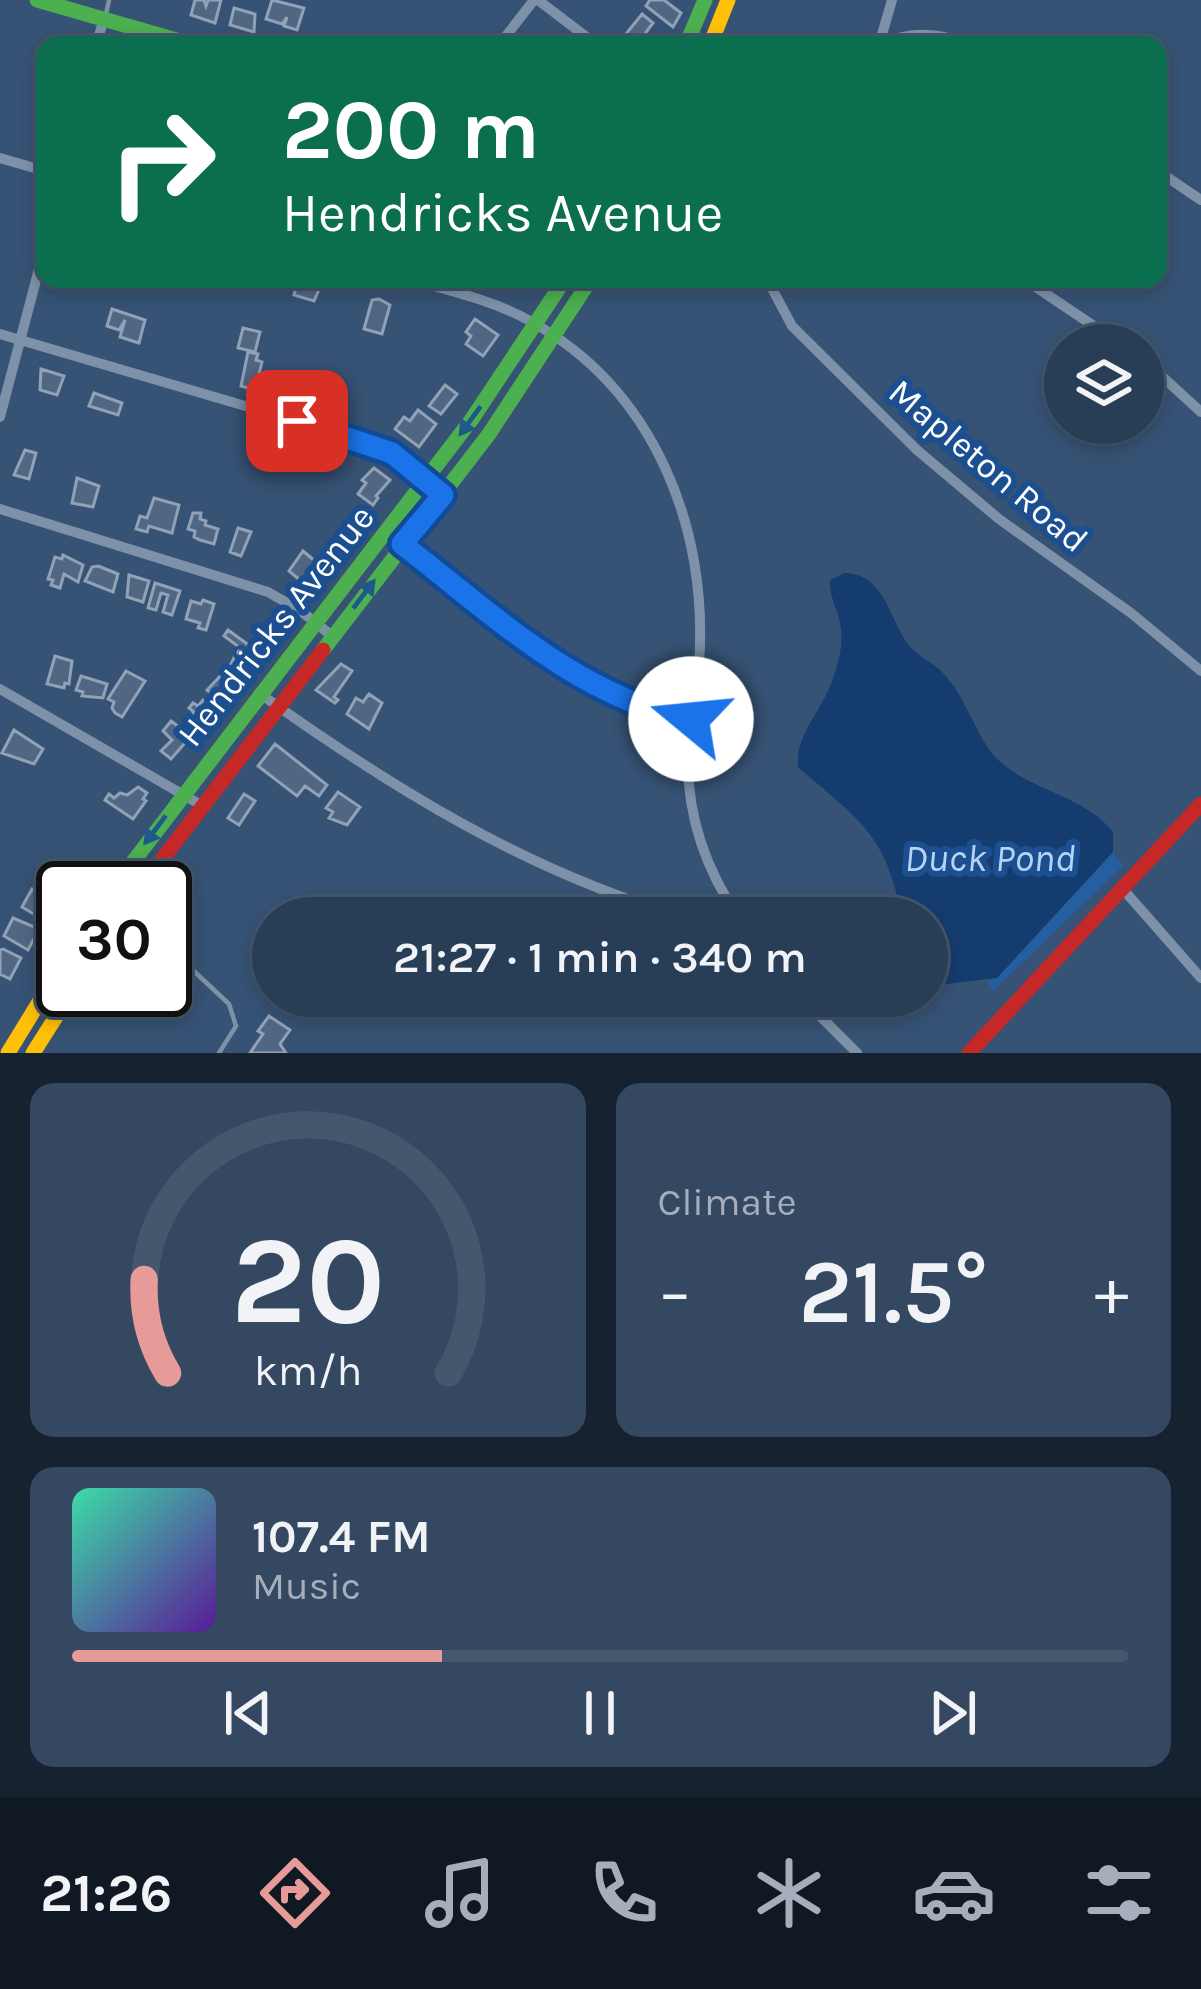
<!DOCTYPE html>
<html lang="en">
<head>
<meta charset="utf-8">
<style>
	body { margin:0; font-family:Karla,sans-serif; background:#344961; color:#f1f3f6; height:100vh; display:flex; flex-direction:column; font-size:45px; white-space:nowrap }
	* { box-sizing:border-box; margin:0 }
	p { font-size:39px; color:#a5aeba }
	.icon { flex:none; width:66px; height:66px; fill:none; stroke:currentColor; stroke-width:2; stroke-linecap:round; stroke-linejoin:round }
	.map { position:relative; height:1053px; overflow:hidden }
	.details { display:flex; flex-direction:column; gap:30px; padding:30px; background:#162230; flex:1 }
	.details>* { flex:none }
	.hud { position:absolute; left:36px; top:36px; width:1131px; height:252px; border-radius:24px; box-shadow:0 6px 18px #0003,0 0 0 3px #44576d; background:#0b6e4f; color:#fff; overflow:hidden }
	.fabs { position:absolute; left:1044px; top:324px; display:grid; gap:24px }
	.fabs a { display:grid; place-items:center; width:120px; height:120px; border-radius:50%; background:#283e57; box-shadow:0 6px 18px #0003,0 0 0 3px #44576d; font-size:60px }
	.speed { position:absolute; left:36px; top:861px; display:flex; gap:24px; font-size:60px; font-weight:700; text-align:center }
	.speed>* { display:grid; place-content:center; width:156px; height:156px; border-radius:50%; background:#283e57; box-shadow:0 6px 18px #0003,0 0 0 3px #44576d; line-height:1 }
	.speed .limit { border:6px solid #111; border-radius:18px; background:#fff; color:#111 }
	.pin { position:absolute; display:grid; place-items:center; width:102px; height:102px; color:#fff; margin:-51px; border-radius:24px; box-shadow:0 6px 18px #0006 }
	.me { position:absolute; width:132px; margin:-66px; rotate:287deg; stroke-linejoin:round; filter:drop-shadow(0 0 9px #0008) }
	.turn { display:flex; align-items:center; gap:42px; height:252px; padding:0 48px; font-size:54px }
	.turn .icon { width:156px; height:156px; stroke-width:2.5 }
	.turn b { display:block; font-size:84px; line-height:102px }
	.big { font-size:90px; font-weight:600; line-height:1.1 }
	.details .tile { flex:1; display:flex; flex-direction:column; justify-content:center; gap:18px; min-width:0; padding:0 42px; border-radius:24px; background:#344961 }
	.details .dial { align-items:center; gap:0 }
	.dial svg { height:312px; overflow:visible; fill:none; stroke:#44576d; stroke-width:7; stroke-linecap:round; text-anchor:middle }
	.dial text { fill:#f1f3f6; stroke:none }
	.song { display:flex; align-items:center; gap:36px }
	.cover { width:144px; height:144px; border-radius:18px; background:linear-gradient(135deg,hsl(160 70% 55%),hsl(270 70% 35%)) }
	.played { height:12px; border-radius:6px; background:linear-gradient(90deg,#e69b98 35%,#44576d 35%) }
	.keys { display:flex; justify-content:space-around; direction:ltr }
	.heat { display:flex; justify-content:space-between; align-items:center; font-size:66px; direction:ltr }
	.details .tiles { flex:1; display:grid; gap:30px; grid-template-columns:1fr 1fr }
	.tile:last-child { grid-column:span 2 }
	.trip { position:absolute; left:252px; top:897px; width:696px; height:120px; border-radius:60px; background:#283e57; box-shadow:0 6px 18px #0003,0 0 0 3px #44576d; font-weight:600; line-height:120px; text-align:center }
	.dock { display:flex; height:192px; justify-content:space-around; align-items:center; background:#101923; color:#a5aeba }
	.dock .icon { width:84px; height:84px }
	.dock .active { color:#e69b98 }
	.dock b { font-size:54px; color:#f1f3f6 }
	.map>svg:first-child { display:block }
	.green { fill:#265fa1 }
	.water { fill:#153c6e }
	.building { fill:#506783; stroke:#92a2b6; stroke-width:3 }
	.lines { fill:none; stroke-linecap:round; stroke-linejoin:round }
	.lane { stroke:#7d92a8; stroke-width:4.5 }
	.street { stroke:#7d92a8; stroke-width:10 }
	.fast { stroke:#4caf50; stroke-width:15 }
	.slow { stroke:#ffc107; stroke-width:15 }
	.jam { stroke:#c62828; stroke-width:15 }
	.oneway { fill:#205989 }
	.route-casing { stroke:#114b97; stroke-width:30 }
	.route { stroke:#1a73e8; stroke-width:21 }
	.labels { text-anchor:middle; stroke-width:12; stroke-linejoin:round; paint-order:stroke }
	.street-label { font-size:36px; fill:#fff; stroke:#1b4f8f }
	.water-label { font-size:39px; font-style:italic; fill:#b5d3f5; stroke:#1b4f8f }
</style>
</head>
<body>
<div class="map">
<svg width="1201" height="1053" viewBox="0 0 1201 1053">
	<rect width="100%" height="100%" fill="#365274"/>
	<path class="green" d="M1113,852L1123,866L993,991L988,981L997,978Z"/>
	<path class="water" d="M844,573C884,573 889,618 908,644C917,657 932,661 943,673C964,695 973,727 991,752C1022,791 1082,792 1113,832V852L997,978L947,984L927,969V918H902C886,833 860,821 798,767C795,740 815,718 826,695C835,676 844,649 841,628C839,611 829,598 830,580Z"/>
	<path class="building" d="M195,0H204L206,6L208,0H221L215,23L191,15Z
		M272,0L304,8L297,30L284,26L287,17L282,24L266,19Z
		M650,0H664L681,13L673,27L646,6Z
		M234,8L255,14L254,32L230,25Z
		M642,14L653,23L638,43L626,34Z
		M298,279L321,285L314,301L294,295Z
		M379,299L390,305L382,334L364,329L372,300Z
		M112,309L145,320L139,343L120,337L125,320L119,330L107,326Z
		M475,319L498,335L483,356L466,344L471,336L466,332Z
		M243,328L260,332L255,352L238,348Z
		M248,352L258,354L256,360L262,362L256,386L252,385L251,389L241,386Z
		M41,369L64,376L57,395L40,390Z
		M308,377L337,386L334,397L316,388L312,400L302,397Z
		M445,385L457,394L441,414L429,406Z
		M94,393L122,403L118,415L89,406Z
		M418,410L436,424L419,447L395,429L404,417L410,421Z
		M25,450L36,453L29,479L14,475Z
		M374,468L390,480L376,496L378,498L373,505L358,494L366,483L362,480Z
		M77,478L99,486L93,507L72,503Z
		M154,498L179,505L172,533L149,526L147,532L136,529L140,516L147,518Z
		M193,513H201L200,519L206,521L205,525L218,529L214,544L200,540L194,537L195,531L188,529Z
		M238,528L251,532L241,556L230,552Z
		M303,551L322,567L307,586L289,571Z
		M63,555L83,565L78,582L64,574L60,588L51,585L53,580L48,579L55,557L62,559Z
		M98,566L118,574L113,592L85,581L92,567Z
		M129,575L149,581L143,602L127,597Z
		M155,583L180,591L172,615L163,612L168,595L161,593L156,610L148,608Z
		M203,600L214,604L206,630L198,628L200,623L186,619L191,601L201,604Z
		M228,630L257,651L241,672L231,664L239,647L224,636Z
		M55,656L72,661L69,684L65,683L64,688L47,684Z
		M341,664L352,671L334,697L338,700L335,703L316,690Z
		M126,671L145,681L122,717L115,713L112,708L114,702L108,699Z
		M224,672L235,680L219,700L207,690Z
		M81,676L107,684L103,698L82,696L83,692L76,690Z
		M369,694L382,703L369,729L347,714L356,698L363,702Z
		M203,700L213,708L198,728L188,720L194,712L189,708L193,703L198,706Z
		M171,721L191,736L171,759L161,751L172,740L163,731Z
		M14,730L43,749L34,764L2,753Z
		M275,744L327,785L319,796L305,786L297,796L258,766Z
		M138,787L147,793L143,799L146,801L133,819L105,800L109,794L114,798L120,793L127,795Z
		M338,792L360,807L347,825L329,818L333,812L326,808Z
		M244,794L255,801L239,825L228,818Z
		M71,863L84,872L74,888L63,890L55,884Z
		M32,889L58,900L47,922L22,907Z
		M13,918L39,929L28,950L4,936Z
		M3,949L21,958L10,979L0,974V950Z
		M269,1016L290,1030L280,1044L286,1053H250L263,1034L258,1031Z"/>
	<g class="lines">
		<path class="lane" d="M106,14L109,0
			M165,944L229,1004L236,1026L219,1053"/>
		<path class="street" d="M538,0L597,45
			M880,44C910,31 940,32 970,45
			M96,45L104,19
			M499,45L534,0
			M879,45L892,0
			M0,158L45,171
			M1158,171L1201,200
			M409,279C450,291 493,300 530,321C654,389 709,528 699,664C698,682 694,700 691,718C680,792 697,857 739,918
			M767,279L792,326L917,450L999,519L1131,613L1201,671
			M1024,279L1122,345
			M0,334L375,444L404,460L443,495
			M1143,359L1201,412
			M0,417L45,246
			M0,509L268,592L301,611L332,636
			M386,531C471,600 580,700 691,719
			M0,689L201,805
			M259,693C392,788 527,872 686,918
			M1122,888L1201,978
			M800,996L857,1053"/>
		<path class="fast" d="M37,0L194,45
			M686,45L705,0
			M323,650L489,434L591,279
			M113,888L472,419L565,279"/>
		<path class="slow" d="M710,45L728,0
			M8,1053L63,963
			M33,1053L73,990"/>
		<path class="jam" d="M140,888L323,650
			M969,1053L1201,804"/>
	</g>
	<defs><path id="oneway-solid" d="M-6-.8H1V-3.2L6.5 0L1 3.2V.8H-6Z" transform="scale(3)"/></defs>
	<g class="oneway">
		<use href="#oneway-solid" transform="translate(470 421) rotate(126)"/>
		<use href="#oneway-solid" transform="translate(364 594) rotate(-53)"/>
		<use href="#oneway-solid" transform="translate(155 830) rotate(127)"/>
	</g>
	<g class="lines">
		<g class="route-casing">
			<path id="route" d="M297,421L392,453L443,495L402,544C489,611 580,699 691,719"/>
		</g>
		<use href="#route" class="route"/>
	</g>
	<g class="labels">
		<g class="street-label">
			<text transform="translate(989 465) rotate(40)" y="13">Mapleton Road</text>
			<text transform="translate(275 625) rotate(-52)" y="13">Hendricks Avenue</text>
		</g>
		<g class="water-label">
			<text x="990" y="871">Duck Pond</text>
		</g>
	</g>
</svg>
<div class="fabs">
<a><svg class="icon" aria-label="layers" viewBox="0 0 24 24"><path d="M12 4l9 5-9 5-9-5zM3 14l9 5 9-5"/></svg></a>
</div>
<div class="speed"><div class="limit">30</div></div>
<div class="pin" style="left:297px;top:421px;background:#d93025"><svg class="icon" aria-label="arrive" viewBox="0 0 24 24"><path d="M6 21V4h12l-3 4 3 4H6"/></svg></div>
<svg class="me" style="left:691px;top:719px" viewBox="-20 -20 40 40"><circle r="19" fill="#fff"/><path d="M0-13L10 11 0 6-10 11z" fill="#1a73e8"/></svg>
<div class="trip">21:27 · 1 min · 340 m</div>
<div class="hud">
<div class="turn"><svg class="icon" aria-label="right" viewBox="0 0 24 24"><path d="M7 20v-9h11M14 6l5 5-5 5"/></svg><div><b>200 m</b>Hendricks Avenue</div></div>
</div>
</div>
<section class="details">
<div class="tiles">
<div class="tile dial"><svg viewBox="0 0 100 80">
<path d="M14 69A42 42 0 1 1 86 69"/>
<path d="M14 69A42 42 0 0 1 8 45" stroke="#e69b98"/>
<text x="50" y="56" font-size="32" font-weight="700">20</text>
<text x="50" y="72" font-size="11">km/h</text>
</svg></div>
<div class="tile"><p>Climate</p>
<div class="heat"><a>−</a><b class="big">21.5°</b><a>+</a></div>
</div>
<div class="tile">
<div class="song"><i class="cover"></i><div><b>107.4 FM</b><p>Music</p></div></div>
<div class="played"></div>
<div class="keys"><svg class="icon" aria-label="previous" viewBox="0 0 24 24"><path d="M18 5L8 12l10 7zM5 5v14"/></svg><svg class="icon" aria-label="pause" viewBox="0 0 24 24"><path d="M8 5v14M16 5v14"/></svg><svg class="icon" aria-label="next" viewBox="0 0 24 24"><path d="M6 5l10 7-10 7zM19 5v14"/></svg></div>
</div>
</div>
</section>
<nav class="dock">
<b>21:26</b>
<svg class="icon active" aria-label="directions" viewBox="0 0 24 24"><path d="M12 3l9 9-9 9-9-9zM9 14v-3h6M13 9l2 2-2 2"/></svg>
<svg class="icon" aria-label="music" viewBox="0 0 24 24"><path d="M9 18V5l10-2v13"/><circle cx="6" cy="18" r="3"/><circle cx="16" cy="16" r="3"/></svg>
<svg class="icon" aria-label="phone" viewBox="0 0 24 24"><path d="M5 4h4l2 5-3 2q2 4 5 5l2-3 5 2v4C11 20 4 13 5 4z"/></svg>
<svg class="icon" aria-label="climate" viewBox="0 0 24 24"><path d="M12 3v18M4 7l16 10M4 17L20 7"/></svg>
<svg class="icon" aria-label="car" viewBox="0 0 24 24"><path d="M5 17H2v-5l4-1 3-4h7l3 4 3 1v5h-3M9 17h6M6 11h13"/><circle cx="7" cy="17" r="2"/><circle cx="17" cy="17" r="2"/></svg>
<svg class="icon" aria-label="filters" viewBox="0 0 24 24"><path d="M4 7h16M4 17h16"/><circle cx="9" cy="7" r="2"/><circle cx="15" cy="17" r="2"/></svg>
</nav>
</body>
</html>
